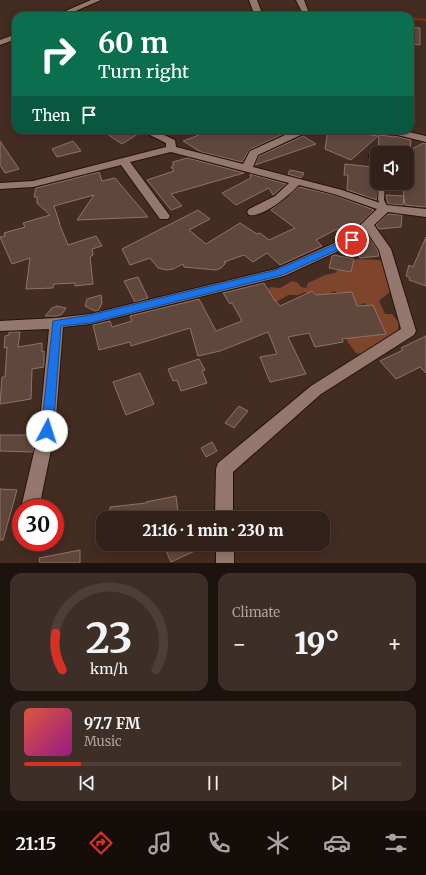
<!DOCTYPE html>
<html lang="en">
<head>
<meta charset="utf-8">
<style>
	body { margin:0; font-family:Merriweather,serif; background:#3d2e27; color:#f1f3f6; height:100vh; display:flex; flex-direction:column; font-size:15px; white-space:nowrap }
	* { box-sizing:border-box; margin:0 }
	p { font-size:13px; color:#a8a3a2 }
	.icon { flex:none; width:22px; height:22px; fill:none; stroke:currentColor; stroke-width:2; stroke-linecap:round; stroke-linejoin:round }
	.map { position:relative; height:563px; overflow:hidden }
	.side { display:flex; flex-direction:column; gap:10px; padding:10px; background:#1c120e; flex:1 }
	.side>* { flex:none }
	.hud { position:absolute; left:12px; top:12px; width:402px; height:122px; border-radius:12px; box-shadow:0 2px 10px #0003,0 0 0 1px #4d3e39; background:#0b6e4f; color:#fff; overflow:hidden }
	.tools { position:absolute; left:370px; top:146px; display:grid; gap:8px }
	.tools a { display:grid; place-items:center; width:44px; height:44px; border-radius:8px; background:#32211a; box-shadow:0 2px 10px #0003,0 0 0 1px #4d3e39; font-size:20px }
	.speed { position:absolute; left:12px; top:499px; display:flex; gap:8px; font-size:20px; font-weight:700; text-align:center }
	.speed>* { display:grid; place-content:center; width:52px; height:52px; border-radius:50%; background:#32211a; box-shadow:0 2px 10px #0003,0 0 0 1px #4d3e39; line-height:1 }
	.speed .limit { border:6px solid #d22; background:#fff; color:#111 }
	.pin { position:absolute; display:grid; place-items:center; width:34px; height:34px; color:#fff; margin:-17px; border:2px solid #fff; border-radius:50%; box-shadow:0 1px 4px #0007 }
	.me { position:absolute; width:44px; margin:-22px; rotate:5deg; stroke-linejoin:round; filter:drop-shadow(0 0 3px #0008) }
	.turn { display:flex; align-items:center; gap:14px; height:84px; padding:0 20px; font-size:18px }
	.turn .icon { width:52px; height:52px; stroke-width:2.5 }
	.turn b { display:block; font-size:28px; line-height:34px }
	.then { display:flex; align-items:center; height:38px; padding:0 20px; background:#0003; gap:8px; font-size:15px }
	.big { font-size:30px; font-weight:800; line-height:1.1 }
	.side .card { flex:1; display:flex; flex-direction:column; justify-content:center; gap:6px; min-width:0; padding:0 14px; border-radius:12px; background:#3d2e27 }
	.side .dial { align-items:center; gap:0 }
	.dial svg { height:104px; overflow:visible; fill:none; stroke:#4d3e39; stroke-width:7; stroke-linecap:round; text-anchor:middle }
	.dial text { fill:#f1f3f6; stroke:none }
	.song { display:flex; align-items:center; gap:12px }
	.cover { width:48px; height:48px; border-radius:6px; background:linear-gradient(135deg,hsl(10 70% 55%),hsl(310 70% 35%)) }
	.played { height:4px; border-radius:2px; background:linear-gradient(90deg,#d93025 15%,#4d3e39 15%) }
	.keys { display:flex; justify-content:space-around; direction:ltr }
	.heat { display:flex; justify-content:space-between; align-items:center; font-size:22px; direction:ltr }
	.side .tiles { flex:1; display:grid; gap:10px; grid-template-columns:1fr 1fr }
	.card:last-child { grid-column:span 2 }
	.trip { position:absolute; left:96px; top:511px; width:234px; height:40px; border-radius:12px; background:#32211a; box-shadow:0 2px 10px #0003,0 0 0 1px #4d3e39; font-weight:800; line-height:40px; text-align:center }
	.tabs { display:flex; height:64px; justify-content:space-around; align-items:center; background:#140d0a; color:#a8a3a2 }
	.tabs .icon { width:28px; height:28px }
	.tabs .on { color:#d93025 }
	.tabs b { font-size:18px; color:#f1f3f6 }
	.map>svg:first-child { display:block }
	.green { fill:#7e452c }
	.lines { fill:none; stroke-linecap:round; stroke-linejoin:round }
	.stream { stroke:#78310b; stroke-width:2.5 }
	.building { fill:#60473c; stroke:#8e7368 }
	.service-casing { stroke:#28130a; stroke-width:2 }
	.minor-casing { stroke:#28130a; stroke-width:2 }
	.service { fill:#94786d; fill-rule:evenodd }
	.minor { fill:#94786d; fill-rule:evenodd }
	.route { fill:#1a73e8; stroke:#114b97 }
</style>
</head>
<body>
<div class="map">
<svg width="426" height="563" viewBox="0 0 426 563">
	<rect width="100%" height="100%" fill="#432c22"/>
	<path class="green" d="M357,259L380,260L385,265L392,290L379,301L385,314H392L399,323L397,334L366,355L356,353L347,341L348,336L371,310L365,303L351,308L350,300L334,291C325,297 314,297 305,292L298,295H288L275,303L266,292L270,287L280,288L292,281L298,283L301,287L306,288L308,283L325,275L335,273L340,267Z"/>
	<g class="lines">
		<path class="stream" d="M410,18L426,20"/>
	</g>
	<path class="building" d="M410,27L420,28V45L410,44Z
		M101,130H139L141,132L122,144Z
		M191,130H292L249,150L242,162L201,152L183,141L199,135Z
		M328,130H345V131L378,136L351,160L325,149Z
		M379,135L395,137V136L411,140L410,150L423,143H426V207L405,205L402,183H407V153H378Z
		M303,136L316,144L255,165L259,156Z
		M0,141L19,169L5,173L0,165Z
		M73,141L81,151L57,157L52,149Z
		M187,158H188L244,173L171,194L182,206L171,210L147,180L174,171L171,167H173V162Z
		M345,164L372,167V182L378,183L377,200L347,190L348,175H344Z
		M290,170L304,173L301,178L288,174Z
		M99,172L102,181L115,178L148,217L77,220L94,195L54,206L60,224L59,223L68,245L96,236L102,246L92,249L93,255L90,257L93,284L75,286V283L54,284L53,288L26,289L30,258L12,264L0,237L5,236L4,233L25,227L23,223L50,215L37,203V197H34L36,188Z
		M250,174L286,184L273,195L269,188L236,205L222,193L251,178Z
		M299,187L334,195L374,210L349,234L348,231L343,233L337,229L316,240L322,246L280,265L267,253L253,262L244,255L224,262L226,263L221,268L216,270L184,267L183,264L173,269L167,270L158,268L150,258L130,265L122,249L198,210L210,219L189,230L206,244L240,223L257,234L260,233L269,240L295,228L271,210Z
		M386,195L404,196L403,205L388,204Z
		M388,214L402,215L401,227L379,229L376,225Z
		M367,234L378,251L379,256L360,258L354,245Z
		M426,237V286L409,280L410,278L406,276L409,265L413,267Z
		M334,255L354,259L351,272L329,268L332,256Z
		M138,277L148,298L135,302L124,281Z
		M264,283L275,301H276L280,306L312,291L316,295L352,292L357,306L373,305L386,334L342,339L343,342L315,347L309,333L288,337L306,374L270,382L260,357L277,354L268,332L220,351L198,356L190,328L131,346L130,342L99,350L93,325L110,321L112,327L132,321L130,316L199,299L216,331L242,321L232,303L230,304L223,293Z
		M101,295L102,303L98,311H95L85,306L87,299Z
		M57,306L66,308L62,314L58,316H45L52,308Z
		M9,332H20L18,347L42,343V352L44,351V367L32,369L31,399L0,404L2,377H5L7,347L4,348L5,336L9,335Z
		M426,336V373L420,367L396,379L380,361L403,350L401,348Z
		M199,359L205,370L202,371L207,383L181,391L177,380L173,381L168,369Z
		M140,373L154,404L126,415L113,382Z
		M239,406L248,411L234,428L225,423Z
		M0,435H36L33,452L0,451Z
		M212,442L217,451L206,457L201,448Z
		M0,489L17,490L3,540H0Z
		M176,496L179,518H110V507L146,503V502Z
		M163,544H210L171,562Z
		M80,550V563H40L39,558Z"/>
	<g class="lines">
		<g class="service-casing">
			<path id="service" d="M369,155H373V156L377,163V169L375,168L369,156Z
				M379,183H385L384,200L388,208L385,210L383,209L378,200Z"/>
		</g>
		<g class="minor-casing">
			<path id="minor" d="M91,0H101L64,16H54Z
				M249,0H257L263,16H255Z
				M296,0H304L310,16H304Z
				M16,34V39L0,45V40Z
				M140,130H153L175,140L176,147L243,164L250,151L296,130H316L314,132L303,134L258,155L253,167L342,190L386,205L426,209V217L388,212L374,225L391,249L416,331L414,335L321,394L233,472V518H215L216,469L218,463L311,386L401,329L379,250L367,232L356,243L284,276L90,324L63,327L55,431L39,508H21L39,431L49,329L0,331V321L56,318L90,314L276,269L348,237L377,209L334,194L299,185C289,195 263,218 249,215L247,212L249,209L275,196L289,183L171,152L130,162L170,216L168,219H160L121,165L33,187L0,189V183L33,181L166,147V143Z
				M383,130H400L426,136V142L385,132Z
				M216,544H234V563H216Z"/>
		</g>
		<use href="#service" class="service"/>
		<use href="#minor" class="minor"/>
	</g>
	<path class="route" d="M352,237L355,238L356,240L355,242L282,275L90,323L61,326L53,431L51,434L47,436L43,434L41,431L53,321L90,315L276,270Z"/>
</svg>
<div class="tools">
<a><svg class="icon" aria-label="sound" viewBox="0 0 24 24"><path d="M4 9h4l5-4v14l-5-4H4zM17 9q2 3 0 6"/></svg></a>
</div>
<div class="speed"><div class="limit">30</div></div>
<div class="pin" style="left:352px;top:240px;background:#d93025"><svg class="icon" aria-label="arrive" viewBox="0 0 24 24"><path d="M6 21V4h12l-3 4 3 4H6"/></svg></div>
<svg class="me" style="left:47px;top:431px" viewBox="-20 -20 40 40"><circle r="19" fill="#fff"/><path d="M0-13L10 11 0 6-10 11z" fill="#1a73e8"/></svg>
<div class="trip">21:16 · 1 min · 230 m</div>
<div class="hud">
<div class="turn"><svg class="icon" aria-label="right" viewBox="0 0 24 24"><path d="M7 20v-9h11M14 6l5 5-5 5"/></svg><div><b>60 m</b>Turn right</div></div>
<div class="then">Then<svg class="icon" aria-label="arrive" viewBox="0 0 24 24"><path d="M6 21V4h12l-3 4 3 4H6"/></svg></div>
</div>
</div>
<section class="side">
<div class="tiles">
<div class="card dial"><svg viewBox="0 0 100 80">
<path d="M14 69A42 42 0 1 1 86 69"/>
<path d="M14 69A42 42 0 0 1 9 41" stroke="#d93025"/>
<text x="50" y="56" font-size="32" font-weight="700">23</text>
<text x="50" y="72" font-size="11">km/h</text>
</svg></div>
<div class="card"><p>Climate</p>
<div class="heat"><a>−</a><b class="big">19°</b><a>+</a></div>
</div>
<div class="card">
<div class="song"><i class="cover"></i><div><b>97.7 FM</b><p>Music</p></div></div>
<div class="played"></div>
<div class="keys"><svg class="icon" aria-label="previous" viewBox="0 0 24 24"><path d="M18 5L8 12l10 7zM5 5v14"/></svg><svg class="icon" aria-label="pause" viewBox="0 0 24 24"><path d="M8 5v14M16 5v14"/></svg><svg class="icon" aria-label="next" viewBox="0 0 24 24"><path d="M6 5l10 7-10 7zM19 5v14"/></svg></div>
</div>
</div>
</section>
<nav class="tabs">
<b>21:15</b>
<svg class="icon on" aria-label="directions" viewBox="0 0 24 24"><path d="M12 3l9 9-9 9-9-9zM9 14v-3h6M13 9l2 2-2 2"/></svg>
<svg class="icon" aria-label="music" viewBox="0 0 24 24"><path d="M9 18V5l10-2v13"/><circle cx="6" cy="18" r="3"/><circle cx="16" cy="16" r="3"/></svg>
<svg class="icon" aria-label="phone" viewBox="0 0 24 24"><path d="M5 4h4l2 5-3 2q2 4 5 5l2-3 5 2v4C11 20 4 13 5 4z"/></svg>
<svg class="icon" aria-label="climate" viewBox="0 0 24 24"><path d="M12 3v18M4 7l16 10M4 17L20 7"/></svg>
<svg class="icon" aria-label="car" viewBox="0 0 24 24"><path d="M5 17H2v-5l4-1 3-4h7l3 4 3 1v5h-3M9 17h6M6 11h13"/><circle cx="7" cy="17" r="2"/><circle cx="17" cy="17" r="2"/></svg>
<svg class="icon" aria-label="filters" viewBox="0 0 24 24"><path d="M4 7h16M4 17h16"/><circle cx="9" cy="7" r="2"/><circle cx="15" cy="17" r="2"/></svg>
</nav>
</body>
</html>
